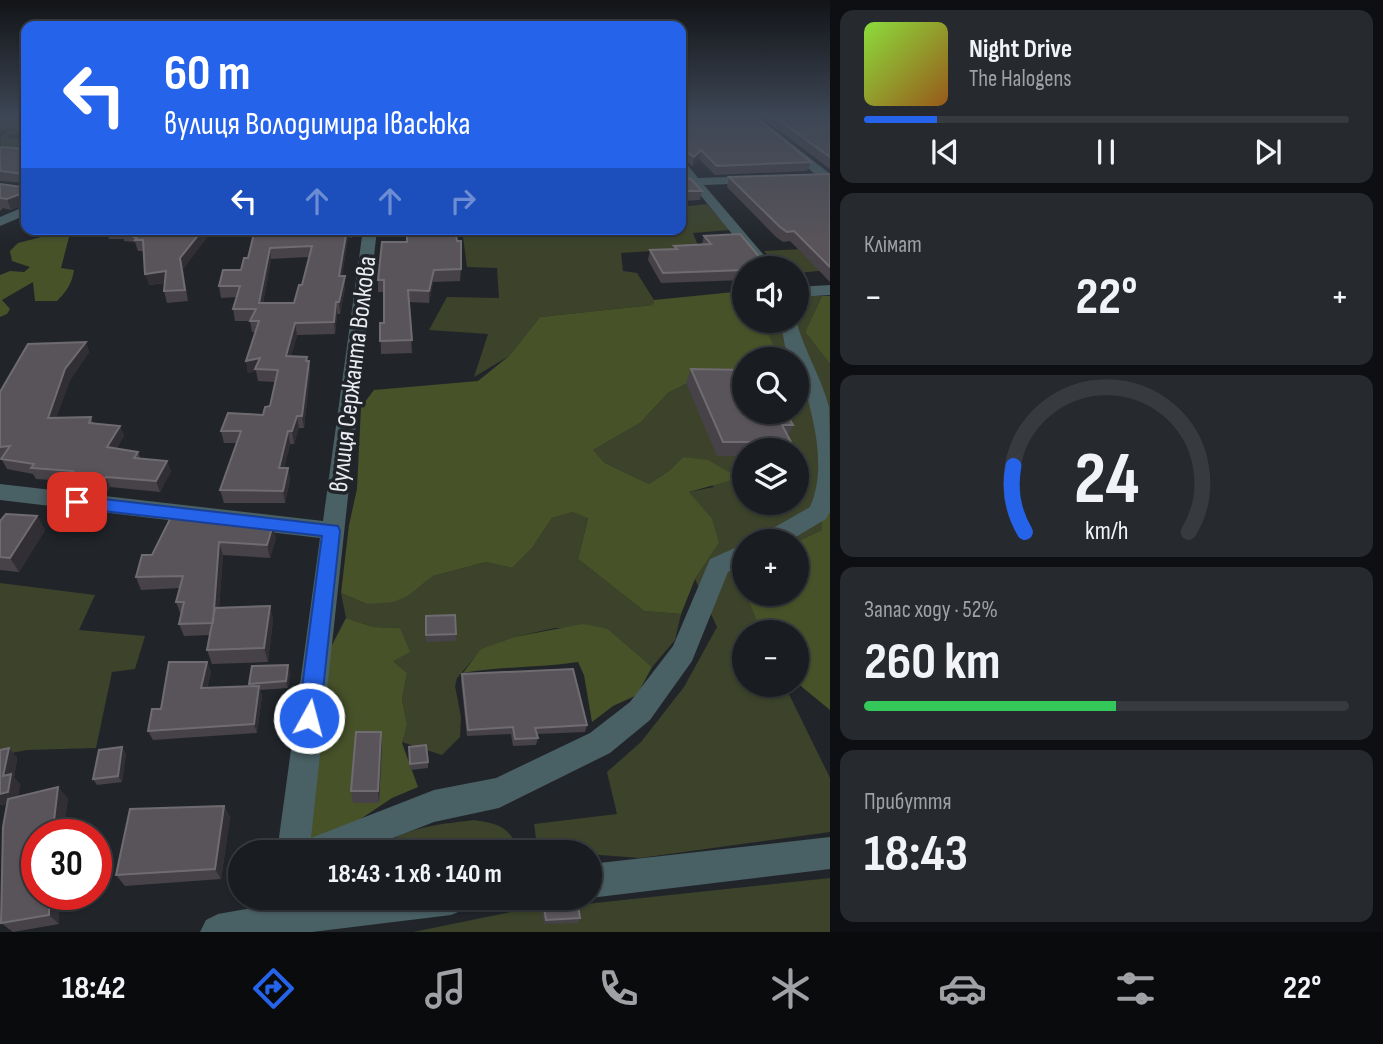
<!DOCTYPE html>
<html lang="uk">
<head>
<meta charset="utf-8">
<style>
	body { margin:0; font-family:"Sofia Sans Condensed",sans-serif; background:#26292d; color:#f1f3f6; height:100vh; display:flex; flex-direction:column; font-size:26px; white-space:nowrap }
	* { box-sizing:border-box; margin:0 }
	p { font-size:23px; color:#9fa1a5 }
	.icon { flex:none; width:38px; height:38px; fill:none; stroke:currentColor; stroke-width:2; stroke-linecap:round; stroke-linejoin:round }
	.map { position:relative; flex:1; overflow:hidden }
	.side { display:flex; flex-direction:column; gap:10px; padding:10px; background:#0e0f12; width:553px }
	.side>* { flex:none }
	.banner { position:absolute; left:21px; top:21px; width:665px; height:214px; border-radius:14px; box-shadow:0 2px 5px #0004,0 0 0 2px #373a3e; background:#2563eb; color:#fff; overflow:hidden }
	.tools { position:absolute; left:732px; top:256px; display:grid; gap:14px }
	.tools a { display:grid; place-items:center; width:77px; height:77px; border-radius:50%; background:#191c20; box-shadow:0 2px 5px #0004,0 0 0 2px #373a3e; font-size:35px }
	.speed { position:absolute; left:21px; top:819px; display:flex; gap:14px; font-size:35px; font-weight:700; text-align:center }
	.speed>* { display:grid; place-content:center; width:91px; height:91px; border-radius:50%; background:#191c20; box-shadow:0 2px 5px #0004,0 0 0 2px #373a3e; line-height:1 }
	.speed .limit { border:10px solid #d22; background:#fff; color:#111 }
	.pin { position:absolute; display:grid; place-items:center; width:60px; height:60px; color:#fff; margin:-30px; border-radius:14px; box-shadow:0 4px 10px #0006 }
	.me { position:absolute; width:77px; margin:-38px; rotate:7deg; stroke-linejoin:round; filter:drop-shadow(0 0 5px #0008) }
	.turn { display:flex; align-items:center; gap:24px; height:147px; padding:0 28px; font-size:32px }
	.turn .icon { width:91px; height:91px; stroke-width:2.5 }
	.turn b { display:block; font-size:49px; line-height:60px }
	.lanes { display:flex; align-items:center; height:66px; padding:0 28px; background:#0003; justify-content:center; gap:35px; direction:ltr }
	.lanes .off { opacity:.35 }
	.big { font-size:52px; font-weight:700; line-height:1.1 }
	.side .widget { flex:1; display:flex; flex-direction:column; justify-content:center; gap:10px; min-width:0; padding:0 24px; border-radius:14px; background:#26292d }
	.side .dial { align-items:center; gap:0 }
	.dial svg { height:182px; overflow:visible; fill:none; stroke:#373a3e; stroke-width:7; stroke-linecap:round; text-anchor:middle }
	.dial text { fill:#f1f3f6; stroke:none }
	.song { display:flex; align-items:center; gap:21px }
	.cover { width:84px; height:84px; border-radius:10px; background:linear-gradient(135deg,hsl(90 70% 55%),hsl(30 70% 35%)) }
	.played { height:7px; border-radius:4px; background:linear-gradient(90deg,#2563eb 15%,#373a3e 15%) }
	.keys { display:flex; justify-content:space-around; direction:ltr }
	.heat { display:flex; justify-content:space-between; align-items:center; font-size:38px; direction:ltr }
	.charge { height:10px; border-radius:5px; background:linear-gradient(90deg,#34c759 52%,#373a3e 0) }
	.trip { position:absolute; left:228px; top:840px; width:374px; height:70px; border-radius:35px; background:#191c20; box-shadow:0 2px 5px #0004,0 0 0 2px #373a3e; font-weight:700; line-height:70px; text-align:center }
	.menu { display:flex; height:112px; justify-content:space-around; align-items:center; background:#0a0b0d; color:#9fa1a5 }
	.menu .icon { width:49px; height:49px }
	.menu .current { color:#2563eb }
	.menu b { font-size:32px; color:#f1f3f6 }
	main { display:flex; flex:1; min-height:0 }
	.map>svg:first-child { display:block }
	.green { fill:#3c432a; fill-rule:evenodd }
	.forest { fill:#475229 }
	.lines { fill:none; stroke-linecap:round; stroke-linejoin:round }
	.minor { fill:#496064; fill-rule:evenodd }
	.wall { fill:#474247; fill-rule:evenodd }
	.shaded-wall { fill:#312f34 }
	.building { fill:#595459; stroke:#6f6c71; stroke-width:2; fill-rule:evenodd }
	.route { fill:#2563eb; stroke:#184099; stroke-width:2 }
	.labels { text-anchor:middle; stroke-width:7; stroke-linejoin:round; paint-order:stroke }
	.street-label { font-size:26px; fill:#e9ecf0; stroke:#21252a }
</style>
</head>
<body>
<main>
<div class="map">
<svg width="830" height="932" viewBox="0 0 830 932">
	<rect width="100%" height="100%" fill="#21252a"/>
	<path class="green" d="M0,115H26V130L18,135H8L7,137L14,138L4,140L26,137V149L0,150L1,136L10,130L0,132Z
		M707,204L730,230L693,233L699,248L621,253L623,271L637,273L654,300L653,305L540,317L509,356L474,377L488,334L429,330L447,297L499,298L497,268L467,267L462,229H681V207Z
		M821,248L830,270L796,273V268H778L764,251Z
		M796,293L822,296L805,332L830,364V454L821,456L822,530L796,542L744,541V593H748L761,632H744V684H784L830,778V832L640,858L560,852L536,838L534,824L617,814L607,772L641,742L684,687L717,627L695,579L719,543L689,492L714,487L683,457L669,471L649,484L605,463L593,450L640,423L668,393L699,377L744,368V411H796V359H780L762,320H796ZM744,450H796V502H744Z
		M573,512L588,517L578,559L644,611L681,614L675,640L652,667L608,629L555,628L514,637L482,649L457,678L455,686L461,717L460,737L442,755L402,742L407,725L402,699L407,673L393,661L400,628L373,627L346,618L341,593L367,604L408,596L433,576L486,562L512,568L532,548L552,518Z
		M0,583L95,595L79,630L145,636L135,669L112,672L96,748L27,750L0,755Z
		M474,820C493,823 507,825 515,843L371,852C405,827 434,825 474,820Z
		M830,878V932H413L511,912Z"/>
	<path class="forest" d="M57,233L69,237L61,268L74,270C72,283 67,291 57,301H35L33,282L2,300L10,309L7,314L0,317V275L10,271L24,272L30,267L12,261L10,251L18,243Z
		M744,291V320H762L780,359H744V368L699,377L668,393L640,423L593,450L605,463L649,484L669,471L683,457L708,460L739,478L689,492L712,519L719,543L695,579L681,614L644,611L578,559L588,518L573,512L552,518L532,548L512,568L486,562L433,576L408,596L393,602L367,604L341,593L349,525L357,489L361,407L374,390L478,381L509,356L540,317L653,305L654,300Z
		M822,296H830V364L805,332Z
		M830,454V710L796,682V632H761L747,595L796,593V542L822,530L821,456Z
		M346,618L373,627L400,628L410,652L393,661L407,673L402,699L407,725L402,743L418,787L392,798L344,830L308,845L331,647Z
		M583,624L608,629L652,667L637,695L613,706L592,722L584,675L578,662C540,668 501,666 463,673L481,649L514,637Z"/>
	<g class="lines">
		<path class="minor" d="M744,115H755L829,173V179H821Z
			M681,161L685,162L698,178L760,176L762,179L756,183L704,185L775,268H760L692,185L681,186V178H686L681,172Z
			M26,206V215L0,226V217Z
			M363,229H377L311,838L434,790L496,778L590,733L630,702L673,646L710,559L744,544V564L728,572L692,661L650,720L610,753L499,808L434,822L357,852H277L320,538L0,500V484L323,521Z
			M830,285V295L796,297V287Z
			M780,320H796C804,351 821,376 829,407C830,431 830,484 830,512L826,519L789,541H757L761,535L810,507C827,468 814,423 804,384C802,375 796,369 796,359H792L785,346Z
			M830,837V869L590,898V864Z
			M309,898H468L463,910L451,915L312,932H200L206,920L218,914Z"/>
	</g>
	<path class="wall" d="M681,115L811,162L807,171L715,175L699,159L692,166L682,158L681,177L702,191L700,200L681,201Z
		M758,115H830V169Z
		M0,147L26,149V206L25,204L11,210L3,208L0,211V184L22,187L25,183L0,181Z
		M830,174V282L790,241L783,242L776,237L727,187L729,177Z
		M59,229H213L183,269L188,301L167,303L164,291L165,283L149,285L144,251H138L135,242L124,241V239H109L108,235Z
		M255,229H354L352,238L348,237L342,276H345V288L340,314H337L335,334L297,335L291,356L309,361L310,373L304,428H299L294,444H290L284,468H288L290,480L285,503H224L220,490L237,443H224L221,431L263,415L270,406L275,382L258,381L256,371L248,373L246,361L255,332H252L250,321H235L233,309L237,297L221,298L219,286L241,270L248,258ZM309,257L302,285L294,303H263L271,259Z
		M704,236L744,268V280L661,283L648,260L650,250L673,249L674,246L702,244Z
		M407,242L461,269L460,281L433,282L429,303L409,302L412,353L381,354L380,323H384V292H378V280Z
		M86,342L89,352L70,380L56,418L91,417L93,423L120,426L124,436L116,449L138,452L140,458L171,471L160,492L110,487L106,494L72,490L68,481L36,479L33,474L7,469L1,458H0V392Z
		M691,369L793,425L788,436L791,442L787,450H744V456H717L686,383Z
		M37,516L45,530L19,572L0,570V521Z
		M171,517L276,538L270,558L223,555L219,607L270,606L273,620L268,662L212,664L207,650L210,635L184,636L179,624L181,615L176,602L180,588L141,590L136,577L152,555Z
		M426,616L456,634V641L426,642Z
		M207,662L211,672L207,688L250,687L249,684L290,672L288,688L260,690L262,696L257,733L153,740L148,731L161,709Z
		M462,674L587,725L585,732L537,734L538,738L536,745L513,746L511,734L467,736L461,681Z
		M382,745L379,803H353L351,791Z
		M409,747L428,762V768L410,770Z
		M9,748L17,758L14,778L20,784L18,796L68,798L64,825L84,832V835H37V894H59V924L13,932L1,923L7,804L0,805Z
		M126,753L122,782L97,785L93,779Z
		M224,806L230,817L221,879L125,886L116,875Z
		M543,900L580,918L578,923L544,924L541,905Z"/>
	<path class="shaded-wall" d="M701,150L699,159L692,166L694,157Z
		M23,193L25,204L11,210L7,199Z
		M203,229H213L183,269L188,301L180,258Z
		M347,229L348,237L340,288L339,276Z
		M270,248L271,259L261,315L259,303Z
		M434,270L433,282L429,303V291Z
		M166,271L169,282L149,285L145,274Z
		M345,276V288L340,314L339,302Z
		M336,302L337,314L335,334L334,322Z
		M295,323L297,335L288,368L286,356Z
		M86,342L89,352L70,380L52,429L48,418L65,369Z
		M307,357L310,373L304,428L302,416Z
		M260,358L256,371L248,373L246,361Z
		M297,416L299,428L294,444L292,431Z
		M120,426L124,436L111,458L107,447Z
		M288,431L290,444L281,480L279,468Z
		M167,461L171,471L160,492L156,481Z
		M288,468L290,480L285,503L283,491Z
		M106,477L110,487L106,494L102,483Z
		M37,516L45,530L19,572L10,558Z
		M273,525L276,538L270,558L267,545Z
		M219,542L223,555L217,635L213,623Z
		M270,606L273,620L268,662L264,648Z
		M207,662L211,672L205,698L201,688Z
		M288,665L290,672L288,688L286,681Z
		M259,686L262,696L257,733L254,724Z
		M381,732L382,745L379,803L378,791Z
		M122,747L126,753L122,782L118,776Z
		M9,748L17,758L14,778L20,784L17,802L0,805V794Z
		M58,787L68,798L63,835L53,829Z
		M224,806L230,817L221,879L215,869Z
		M75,821L84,832V835H75Z
		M49,894H59V924L49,915Z"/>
	<path class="building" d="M681,115H753L811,162L717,166L701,150L694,157L684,150L681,152Z
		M772,115H830V157Z
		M0,147L26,149V202H25L23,193L7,199L0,198V184L22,187L25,184V176L23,174L0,171Z
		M681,153L683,166L681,177L691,179L702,191H681Z
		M830,174V267L794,231L787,232L780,227L729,177Z
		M122,229H203L180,258L185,290L164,291L166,271L145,274L143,240H135L137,237H134L138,231H121Z
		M255,229H347L339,276H345L339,302H336L334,322L295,323L286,356L307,357L306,361H309L302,416H297L292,431H288L279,468H288L283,491L220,490L241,431H221L228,413L263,415L265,407L270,406L278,370L255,369L260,358L246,361L259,321H250L256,309H233L240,286H219L223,270H241L244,258H248ZM312,246L302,285H299L294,303H259L270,248Z
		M412,229H455L457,241H461V269L434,270L429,291L408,290L412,340L380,341V323H384V280H378L382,242H407V234H412Z
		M740,234L762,260L767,261L773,268H744V270L663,273L650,250L677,249L674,246L711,244L704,236Z
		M86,342L65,369L48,418L91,417L89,423L120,426L107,447L138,452L134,458L167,461L156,481L106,477L102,483L67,479L73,471L31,468L34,464L1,459L10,446L0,447V392L28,344Z
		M691,369L744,370V411H785L793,425H782L791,442H723Z
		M6,514L37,516L10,558L0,557V521Z
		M171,517L273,525L267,545L219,542L213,623L179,624L184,602H176L183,576L136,577L142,555H152Z
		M270,606L264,648L207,650L215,608Z
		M455,615L456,634L426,635V616Z
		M169,662H207L201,688L259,686L254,724L148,731L152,709H161Z
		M288,665L286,681L249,684L252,666Z
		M573,669L587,725L535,728L538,738L515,739L513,727L468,730L462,674Z
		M356,732H381L378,791H351Z
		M426,745L428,762L410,764L409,747Z
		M122,747L118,776L93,779L99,750Z
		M9,748L3,776L11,774L8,792L0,794V750Z
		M58,787L53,829L75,821V835H37V894H49V915L1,923L3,827L8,799Z
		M224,806L215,869L116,875L130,809Z
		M577,899L580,918L546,920L543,900Z"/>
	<linearGradient id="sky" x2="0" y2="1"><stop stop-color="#121417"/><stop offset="0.47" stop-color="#3d4655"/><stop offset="1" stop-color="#3d4655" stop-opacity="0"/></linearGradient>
	<rect width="830" height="245" fill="url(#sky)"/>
	<path class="route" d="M77,496L338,526L340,531L320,718L317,725L309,729L301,725L298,718L322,536L77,508L69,502Z"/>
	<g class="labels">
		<g class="street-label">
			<text transform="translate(352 374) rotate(-83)" y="9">вулиця Сержанта Волкова</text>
		</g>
	</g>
</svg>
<div class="tools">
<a><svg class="icon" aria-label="sound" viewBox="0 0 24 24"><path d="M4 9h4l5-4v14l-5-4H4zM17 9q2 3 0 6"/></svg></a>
<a><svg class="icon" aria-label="search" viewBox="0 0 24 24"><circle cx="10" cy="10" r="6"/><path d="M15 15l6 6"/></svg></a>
<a><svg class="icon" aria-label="layers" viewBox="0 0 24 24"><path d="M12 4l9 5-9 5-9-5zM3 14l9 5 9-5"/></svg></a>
<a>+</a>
<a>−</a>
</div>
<div class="speed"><div class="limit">30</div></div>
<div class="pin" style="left:77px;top:502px;background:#d93025"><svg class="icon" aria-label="arrive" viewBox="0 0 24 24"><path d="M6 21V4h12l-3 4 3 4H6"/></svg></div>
<svg class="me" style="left:309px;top:718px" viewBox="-20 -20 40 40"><circle r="17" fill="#2563eb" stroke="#fff" stroke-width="3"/><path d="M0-11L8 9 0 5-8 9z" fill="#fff"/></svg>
<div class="trip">18:43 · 1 хв · 140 m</div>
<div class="banner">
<div class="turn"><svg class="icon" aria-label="left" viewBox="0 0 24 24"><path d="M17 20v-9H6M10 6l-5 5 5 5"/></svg><div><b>60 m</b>вулиця Володимира Івасюка</div></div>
<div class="lanes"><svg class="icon" aria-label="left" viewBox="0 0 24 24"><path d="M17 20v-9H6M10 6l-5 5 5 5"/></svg><svg class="icon off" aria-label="ahead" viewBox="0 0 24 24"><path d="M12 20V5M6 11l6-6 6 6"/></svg><svg class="icon off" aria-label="ahead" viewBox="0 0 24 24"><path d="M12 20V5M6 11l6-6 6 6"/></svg><svg class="icon off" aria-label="right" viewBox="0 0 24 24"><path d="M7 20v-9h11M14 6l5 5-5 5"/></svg></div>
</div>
</div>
<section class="side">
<div class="widget">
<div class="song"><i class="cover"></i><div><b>Night Drive</b><p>The Halogens</p></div></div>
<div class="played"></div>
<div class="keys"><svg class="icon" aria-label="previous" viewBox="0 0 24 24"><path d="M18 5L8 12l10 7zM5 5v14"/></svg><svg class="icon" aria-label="pause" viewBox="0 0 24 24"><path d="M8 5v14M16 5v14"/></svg><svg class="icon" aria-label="next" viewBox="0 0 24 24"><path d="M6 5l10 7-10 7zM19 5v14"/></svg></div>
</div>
<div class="widget"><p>Клімат</p>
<div class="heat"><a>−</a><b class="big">22°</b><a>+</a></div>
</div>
<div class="widget dial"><svg viewBox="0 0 100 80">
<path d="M14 69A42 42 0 1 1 86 69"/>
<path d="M14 69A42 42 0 0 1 9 40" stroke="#2563eb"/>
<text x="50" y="56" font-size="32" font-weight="700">24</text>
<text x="50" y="72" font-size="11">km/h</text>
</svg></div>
<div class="widget"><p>Запас ходу · 52%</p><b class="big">260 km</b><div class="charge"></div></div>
<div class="widget"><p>Прибуття</p><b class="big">18:43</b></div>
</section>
</main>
<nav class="menu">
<b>18:42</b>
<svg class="icon current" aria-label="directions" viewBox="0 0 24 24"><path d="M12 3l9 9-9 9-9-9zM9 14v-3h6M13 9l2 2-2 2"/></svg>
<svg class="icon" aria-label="music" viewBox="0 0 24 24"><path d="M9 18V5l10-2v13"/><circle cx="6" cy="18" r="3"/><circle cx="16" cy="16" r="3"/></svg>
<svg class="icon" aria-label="phone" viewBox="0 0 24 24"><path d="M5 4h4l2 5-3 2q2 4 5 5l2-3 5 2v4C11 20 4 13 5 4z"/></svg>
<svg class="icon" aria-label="climate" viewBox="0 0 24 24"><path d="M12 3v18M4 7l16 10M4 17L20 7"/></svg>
<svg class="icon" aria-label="car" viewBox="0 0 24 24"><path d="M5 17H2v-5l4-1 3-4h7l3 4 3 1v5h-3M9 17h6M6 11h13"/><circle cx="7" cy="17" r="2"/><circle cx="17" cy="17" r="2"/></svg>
<svg class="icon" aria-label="filters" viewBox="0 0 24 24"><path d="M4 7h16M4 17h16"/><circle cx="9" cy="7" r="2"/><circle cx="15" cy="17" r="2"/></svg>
<b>22°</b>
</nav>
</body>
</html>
